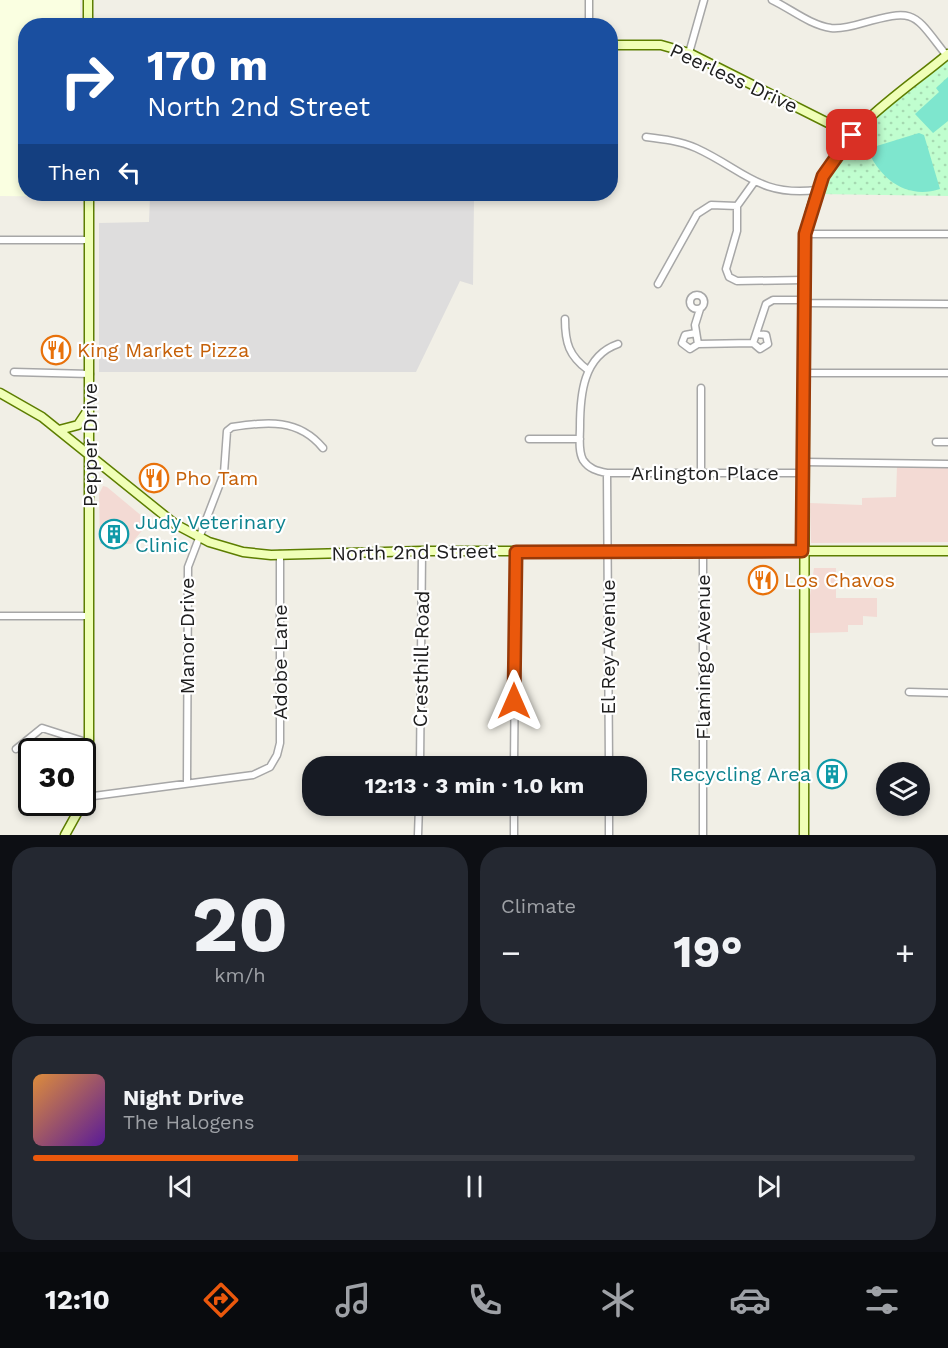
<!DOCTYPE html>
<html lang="en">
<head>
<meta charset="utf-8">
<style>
	body { margin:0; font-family:"Work Sans",sans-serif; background:#242831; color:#f1f3f6; height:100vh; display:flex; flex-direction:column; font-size:22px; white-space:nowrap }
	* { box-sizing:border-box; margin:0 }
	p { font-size:20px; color:#9ea1a6 }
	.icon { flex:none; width:33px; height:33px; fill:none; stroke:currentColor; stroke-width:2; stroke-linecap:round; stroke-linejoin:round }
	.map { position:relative; height:835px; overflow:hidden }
	.details { display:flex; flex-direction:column; gap:12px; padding:12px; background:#0d0f14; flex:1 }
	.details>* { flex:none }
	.banner { position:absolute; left:18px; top:18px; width:600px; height:183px; border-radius:24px; box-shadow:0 3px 9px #0003; background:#1a4fa0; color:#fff; overflow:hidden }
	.fabs { position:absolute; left:876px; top:762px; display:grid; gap:12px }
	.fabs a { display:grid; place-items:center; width:54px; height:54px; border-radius:50%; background:#171b24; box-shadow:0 3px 9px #0003; font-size:30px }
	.speed { position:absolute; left:18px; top:738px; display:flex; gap:12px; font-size:30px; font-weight:700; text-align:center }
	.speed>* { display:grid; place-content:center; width:78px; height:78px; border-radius:50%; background:#171b24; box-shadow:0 3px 9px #0003; line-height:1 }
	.speed .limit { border:3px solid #111; border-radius:9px; background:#fff; color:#111 }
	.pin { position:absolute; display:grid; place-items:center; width:51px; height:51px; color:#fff; margin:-26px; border-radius:12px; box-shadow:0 3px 9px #0006 }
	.me { position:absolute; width:66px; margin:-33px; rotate:0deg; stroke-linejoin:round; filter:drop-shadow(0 0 4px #0008) }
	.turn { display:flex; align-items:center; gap:21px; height:126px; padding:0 30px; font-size:27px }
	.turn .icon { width:78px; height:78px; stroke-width:2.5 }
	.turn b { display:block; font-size:42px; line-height:51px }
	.then { display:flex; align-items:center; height:57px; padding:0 30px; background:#0003; gap:12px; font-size:22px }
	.big { font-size:45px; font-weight:700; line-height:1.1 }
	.details .widget { flex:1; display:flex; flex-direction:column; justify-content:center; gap:9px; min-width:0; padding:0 21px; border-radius:24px; background:#242831 }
	.details .dial { align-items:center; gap:0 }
	.dial b { font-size:78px; line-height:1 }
	.song { display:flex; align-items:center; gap:18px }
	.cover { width:72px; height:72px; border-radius:9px; background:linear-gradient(135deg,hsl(30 70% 55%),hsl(270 70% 35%)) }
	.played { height:6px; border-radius:3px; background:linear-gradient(90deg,#ea580c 30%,#363941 30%) }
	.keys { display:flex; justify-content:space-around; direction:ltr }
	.heat { display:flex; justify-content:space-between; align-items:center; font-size:33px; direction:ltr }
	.details .tiles { flex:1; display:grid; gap:12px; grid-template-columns:1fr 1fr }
	.widget:last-child { grid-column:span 2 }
	.trip { position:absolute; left:302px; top:756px; width:345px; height:60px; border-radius:24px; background:#171b24; box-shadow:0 3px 9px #0003; font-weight:700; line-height:60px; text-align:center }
	.menu { display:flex; height:96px; justify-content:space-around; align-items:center; background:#090b0e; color:#9ea1a6 }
	.menu .icon { width:42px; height:42px }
	.menu .selected { color:#ea580c }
	.menu b { font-size:27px; color:#f1f3f6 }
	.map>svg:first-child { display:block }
	.residential { fill:#dedddd }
	.commercial { fill:#f3dad4 }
	.education { fill:#faffe1 }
	.park { fill:url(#park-dots) }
	.pitch { fill:#7ee6ce }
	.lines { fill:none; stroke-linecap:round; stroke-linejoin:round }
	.street-casing { stroke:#a7a7a7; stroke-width:9 }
	.secondary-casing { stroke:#5d7e00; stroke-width:11 }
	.street { stroke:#fff; stroke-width:6 }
	.secondary { stroke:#f0ffb7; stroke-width:8 }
	.route-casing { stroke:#983908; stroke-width:15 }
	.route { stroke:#ea580c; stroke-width:10 }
	.labels { text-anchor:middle; stroke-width:4.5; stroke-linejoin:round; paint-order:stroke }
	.street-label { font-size:20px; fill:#202020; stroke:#fff }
	.food-label { font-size:20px; fill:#c56008; stroke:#fff; text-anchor:start }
	.culture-label { font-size:20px; fill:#0d838f; stroke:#fff; text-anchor:start }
</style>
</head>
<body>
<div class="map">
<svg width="948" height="835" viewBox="0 0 948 835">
	<defs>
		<pattern id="park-dots" width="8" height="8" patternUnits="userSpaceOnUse" patternTransform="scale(1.5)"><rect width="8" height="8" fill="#c0fecf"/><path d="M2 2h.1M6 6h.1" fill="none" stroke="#a5d9b1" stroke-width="1.8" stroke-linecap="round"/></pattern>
	</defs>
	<rect width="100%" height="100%" fill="#f1efe6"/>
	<path class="residential" d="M150,197L474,199L473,285L460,281L416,372H99V223L149,222Z"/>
	<path class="commercial" d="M897,467H948V542L811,543L810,503L862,505V498L896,497Z
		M103,486L107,487L149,522L131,544H100L99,494Z
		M814,568H836V598H877V617L863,616V625H848V632L809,633V602Z"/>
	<path class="education" d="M0,0H80V25L26,26V194H79V197L0,196Z"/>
	<path class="park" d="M948,61V196L819,194C843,135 900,100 948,61Z"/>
	<path class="pitch" d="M948,77V121L933,133L915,114L939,92L936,88Z
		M919,133L924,135L940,189C907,200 880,179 867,149Z"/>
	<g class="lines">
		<g class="street-casing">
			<path id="street" d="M772,0C791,9 810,25 831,28C842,29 853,26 863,23C917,8 913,13 947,56
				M589,26V0
				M689,53L704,0
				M646,137C663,139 680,141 696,148C744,170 759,197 817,190
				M737,206V231L726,269L729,277L737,281L804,280
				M805,234H948
				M0,240H89
				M658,284L697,214L711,205L737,206L755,181
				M690 302a7 7 0 1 1 14 0a7 7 0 1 1-14 0Z
				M804,303L948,304
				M700,309L695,325L698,344L753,343L766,304L773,300H804
				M565,319C565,343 569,356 588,370
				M696,333L685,335L682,343L690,349L698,344
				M753,343L760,349L768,344L766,335L756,334
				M618,344C583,356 580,395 580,427C580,437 578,451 583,460C589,469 597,471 607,473H804
				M14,372L90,374
				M805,373H948
				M529,439H580
				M936,442H948
				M804,462L948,464
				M607,473L609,766
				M701,473V388
				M703,551V835
				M0,616H88
				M909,692L948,693
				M16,749L42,728L89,743
				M420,766L422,551
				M514,766L516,552
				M187,783L188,567L224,473L227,431L232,427C268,422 298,418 323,448
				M86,797L253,775L270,767L277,755L280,743V554
				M514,806V835
				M609,806V835
				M418,835L419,806"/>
		</g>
		<g class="secondary-casing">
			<path id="secondary" d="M88,0V26
				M610,45H661L689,53L852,135
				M0,393L42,417L175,524L209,542L243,552L271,555L422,551H948
				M59,430L78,425L88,410
				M65,835L86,797L89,767V194
				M804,835L805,234C809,215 814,195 823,177C849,124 904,91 948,54"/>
		</g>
		<use href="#street" class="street"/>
		<use href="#secondary" class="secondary"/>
	</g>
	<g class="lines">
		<g class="route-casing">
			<path id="route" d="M514,701L516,552L802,551L805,234L823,176L852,135"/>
		</g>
		<use href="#route" class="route"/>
	</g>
	<defs>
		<g id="restaurant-ring" transform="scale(1.5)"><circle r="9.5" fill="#fff" stroke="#e8710a" stroke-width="1.5"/><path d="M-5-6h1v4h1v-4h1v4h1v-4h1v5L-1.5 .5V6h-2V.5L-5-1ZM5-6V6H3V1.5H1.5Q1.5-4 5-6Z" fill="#e8710a"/></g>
		<g id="building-ring" transform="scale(1.5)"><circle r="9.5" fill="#fff" stroke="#0f9aa8" stroke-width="1.5"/><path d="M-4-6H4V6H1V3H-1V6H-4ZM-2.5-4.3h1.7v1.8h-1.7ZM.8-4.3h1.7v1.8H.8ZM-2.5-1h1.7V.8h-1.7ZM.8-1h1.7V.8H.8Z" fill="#0f9aa8"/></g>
	</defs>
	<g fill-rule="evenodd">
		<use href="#restaurant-ring" x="56" y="350"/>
		<use href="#restaurant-ring" x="154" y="478"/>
		<use href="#building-ring" x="114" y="534"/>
		<use href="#restaurant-ring" x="763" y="580"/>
		<use href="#building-ring" x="832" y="774"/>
	</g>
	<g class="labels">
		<g class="street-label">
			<text transform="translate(734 78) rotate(25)" y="7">Peerless Drive</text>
			<text transform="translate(90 445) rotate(-90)" y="7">Pepper Drive</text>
			<text x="705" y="480">Arlington Place</text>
			<text transform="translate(414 552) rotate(-1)" y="7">North 2nd Street</text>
			<text transform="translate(187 636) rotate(-90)" y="7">Manor Drive</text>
			<text transform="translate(608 647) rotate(-90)" y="7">El Rey Avenue</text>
			<text transform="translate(703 657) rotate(-90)" y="7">Flamingo Avenue</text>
			<text transform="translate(421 659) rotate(-89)" y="7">Cresthill Road</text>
			<text transform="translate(280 662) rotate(-90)" y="7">Adobe Lane</text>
		</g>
		<g class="food-label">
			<text x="77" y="357">King Market Pizza</text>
			<text x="175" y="485">Pho Tam</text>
			<text x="784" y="587">Los Chavos</text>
		</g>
		<g class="culture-label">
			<text x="135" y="529">Judy Veterinary<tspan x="135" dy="23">Clinic</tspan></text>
			<text x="811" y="781" text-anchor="end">Recycling Area</text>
		</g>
	</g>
</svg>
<div class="fabs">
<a><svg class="icon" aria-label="layers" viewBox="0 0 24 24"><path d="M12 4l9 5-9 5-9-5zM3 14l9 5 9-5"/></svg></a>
</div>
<div class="speed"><div class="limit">30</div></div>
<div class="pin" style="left:852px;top:135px;background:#d93025"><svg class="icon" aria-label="arrive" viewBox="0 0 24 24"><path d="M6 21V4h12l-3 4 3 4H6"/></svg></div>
<svg class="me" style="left:514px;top:701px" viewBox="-20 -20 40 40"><path d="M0-17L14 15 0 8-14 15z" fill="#ea580c" stroke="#fff" stroke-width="4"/></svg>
<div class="trip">12:13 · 3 min · 1.0 km</div>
<div class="banner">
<div class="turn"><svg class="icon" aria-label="right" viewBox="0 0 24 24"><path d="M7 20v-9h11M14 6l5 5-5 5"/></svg><div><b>170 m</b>North 2nd Street</div></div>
<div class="then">Then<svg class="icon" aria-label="left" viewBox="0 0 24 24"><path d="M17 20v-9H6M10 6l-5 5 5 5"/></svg></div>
</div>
</div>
<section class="details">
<div class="tiles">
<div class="widget dial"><b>20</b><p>km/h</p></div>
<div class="widget"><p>Climate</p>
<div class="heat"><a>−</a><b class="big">19°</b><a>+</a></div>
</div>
<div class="widget">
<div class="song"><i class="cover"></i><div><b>Night Drive</b><p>The Halogens</p></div></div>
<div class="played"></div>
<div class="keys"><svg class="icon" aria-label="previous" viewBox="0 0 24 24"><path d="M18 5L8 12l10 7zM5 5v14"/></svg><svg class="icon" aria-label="pause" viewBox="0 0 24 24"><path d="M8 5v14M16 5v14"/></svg><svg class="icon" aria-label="next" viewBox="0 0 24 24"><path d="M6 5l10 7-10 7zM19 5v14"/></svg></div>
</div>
</div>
</section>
<nav class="menu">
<b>12:10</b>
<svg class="icon selected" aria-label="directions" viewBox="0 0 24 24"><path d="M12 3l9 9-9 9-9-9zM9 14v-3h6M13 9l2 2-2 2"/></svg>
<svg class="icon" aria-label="music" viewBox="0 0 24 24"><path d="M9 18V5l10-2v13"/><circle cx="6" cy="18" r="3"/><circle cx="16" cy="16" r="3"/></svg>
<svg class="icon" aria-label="phone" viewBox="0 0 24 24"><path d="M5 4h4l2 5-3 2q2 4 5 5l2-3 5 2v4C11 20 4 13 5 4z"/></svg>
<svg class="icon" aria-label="climate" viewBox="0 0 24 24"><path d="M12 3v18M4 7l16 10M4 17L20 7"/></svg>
<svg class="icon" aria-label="car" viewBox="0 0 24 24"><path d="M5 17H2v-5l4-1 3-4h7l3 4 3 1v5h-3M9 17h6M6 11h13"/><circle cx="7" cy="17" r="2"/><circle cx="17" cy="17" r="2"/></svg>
<svg class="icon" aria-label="filters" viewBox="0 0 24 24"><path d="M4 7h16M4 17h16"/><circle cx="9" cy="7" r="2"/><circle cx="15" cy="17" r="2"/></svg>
</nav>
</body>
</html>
